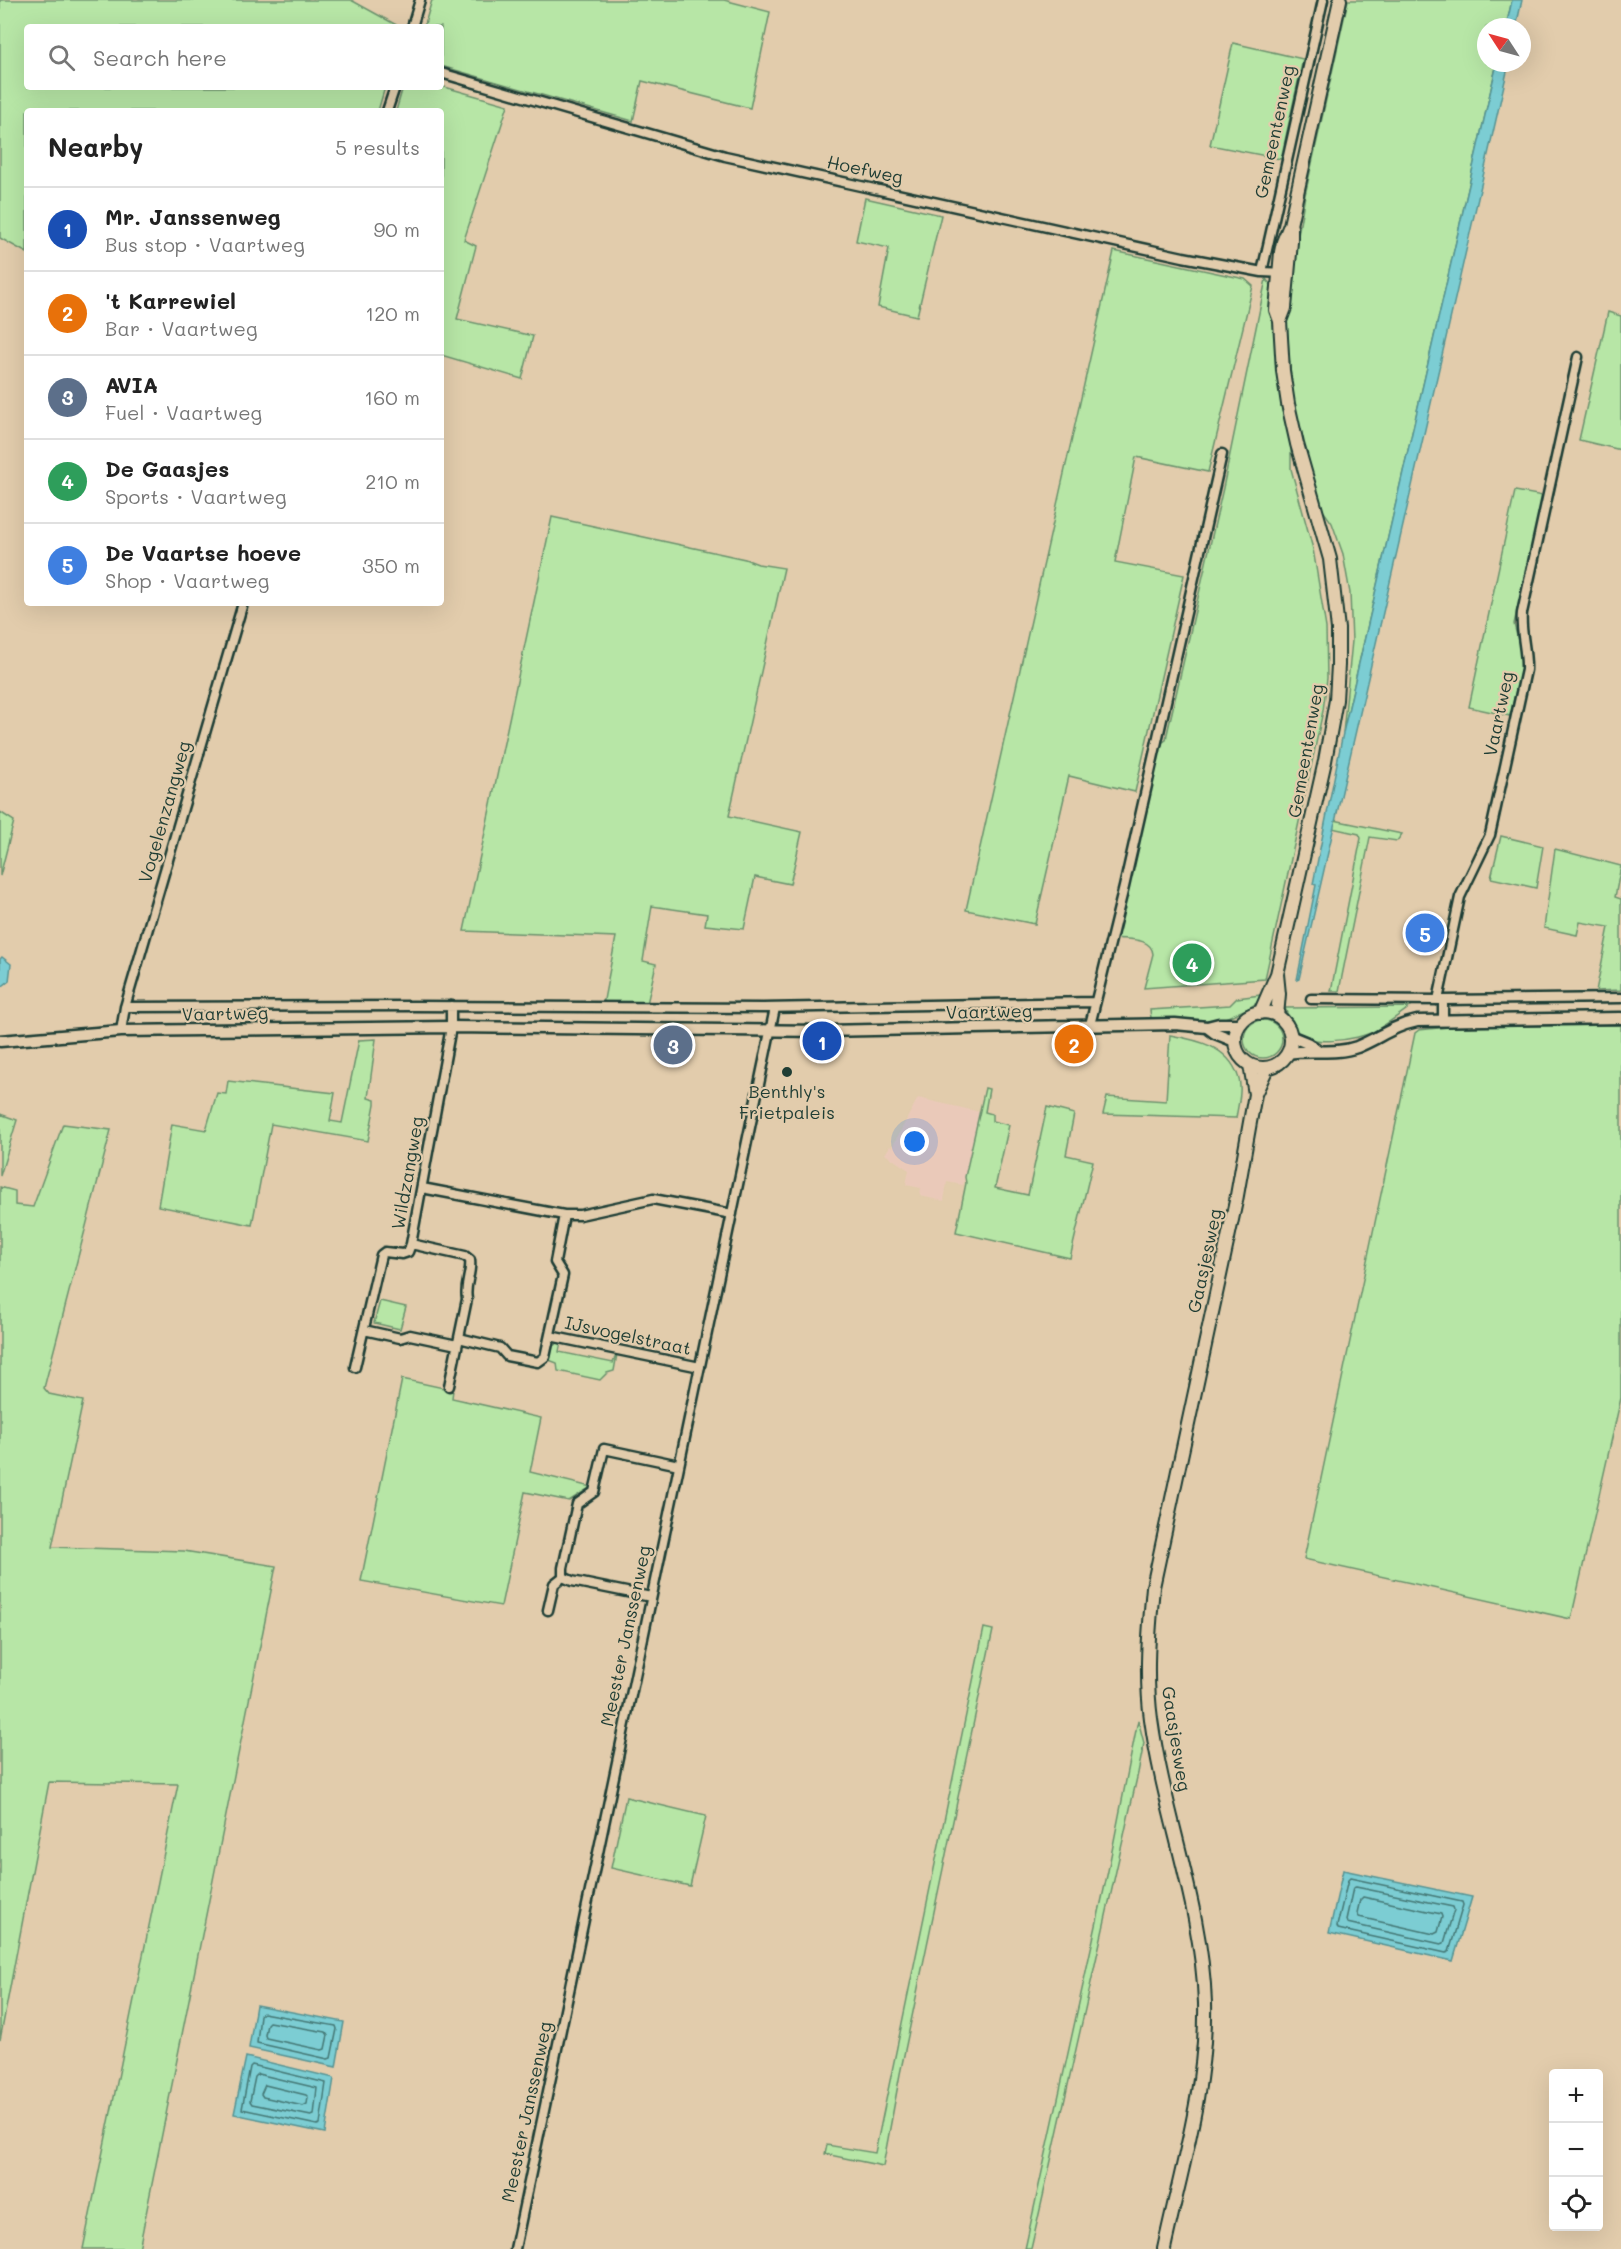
<!DOCTYPE html>
<html lang="en">
<head>
<meta charset="utf-8">
<style>
  body { margin:0; font-family:Mali,sans-serif; background:#f6f6f6; color:#222 }
  .controls { position:absolute; right:18px; bottom:18px; display:grid; overflow:hidden; border-radius:6px; box-shadow:0 6px 24px #0002 }
  .controls button { width:54px; height:54px; display:grid; place-items:center; padding:0; border:0; border-bottom:2px solid #e0e0e0; background:#fff; color:#222; font:30px sans-serif }
  .compass { position:absolute; left:1477px; top:18px; width:54px; height:54px; border-radius:50%; background:#fff; box-shadow:0 6px 24px #0002; rotate:306deg }
  .you { position:absolute; left:915px; top:1142px; width:21px; height:21px; margin:-15px; border:4px solid #fff; border-radius:50%; background:#1a73e8; box-shadow:0 0 0 9px #1a73e833 }
  .badge { display:grid; place-items:center; width:39px; height:39px; border-radius:50%; background:#b45309; color:#fff; font-size:20px; font-weight:700 }
  .pin { position:absolute; translate:-50% -50%; border:3px solid #fff; box-shadow:0 2px 6px #0006 }
  .list { margin:0; padding:0; list-style:none }
  h2 { display:flex; justify-content:space-between; align-items:center; height:78px; margin:0; padding:0 24px; font-size:26px }
  h2 small { font-size:20px; font-weight:400; color:#767676 }
  .list li { display:grid; grid-template-columns:39px 1fr auto; gap:18px; align-items:center; box-sizing:border-box; height:84px; padding:0 24px; border-top:2px solid #e0e0e0 }
  .list b { display:block; font-size:22px; white-space:nowrap }
  .list p { margin:0; font-size:20px; white-space:nowrap; color:#767676 }
  .list em { font-size:20px; font-style:normal; color:#767676 }
  .icon { flex:none; width:33px; height:33px; fill:none; stroke:currentColor; stroke-width:2; stroke-linecap:round; stroke-linejoin:round }
  .map { position:relative; flex:none; width:1621px; height:2249px; overflow:hidden }
  .search { position:absolute; background:#fff; box-shadow:0 6px 24px #0002; left:24px; top:24px; width:420px; height:66px; display:flex; align-items:center; gap:15px; box-sizing:border-box; padding:0 21px; border-radius:6px; color:#767676; font-size:22px }
  .panel { position:absolute; background:#fff; box-shadow:0 6px 24px #0002; left:24px; top:108px; width:420px; height:498px; border-radius:6px }
  .map>svg:first-child { display:block }
  .built { fill:#eac9b9 }
  .green { fill:#b7e6a6; stroke:#6b926d; stroke-width:1.5 }
  .water { fill:#7bcdd3; stroke:#569393; stroke-width:1.5 }
  .lines { fill:none; stroke-linecap:round; stroke-linejoin:round }
  .shore { stroke:#447774; stroke-width:1.5 }
  .minor-casing { stroke:#1f3d34; stroke-width:13 }
  .tertiary-casing { stroke:#1f3d34; stroke-width:15 }
  .secondary-casing { stroke:#1f3d34; stroke-width:16 }
  .minor { stroke:#e2ccac; stroke-width:8 }
  .tertiary { stroke:#e2ccac; stroke-width:10 }
  .secondary { stroke:#e2ccac; stroke-width:12 }
  .poi-dot { fill:#1f3d34; stroke:#e2ccac; stroke-width:2 }
  .labels { text-anchor:middle; stroke-width:4.5; stroke-linejoin:round; paint-order:stroke }
  .street-label { font-size:18px; fill:#1f3d34; stroke:#e2ccac }
  .poi-label { font-size:18px; fill:#1f3d34; stroke:#e2ccac }
</style>
</head>
<body>
<div class="map">
<svg width="1621" height="2249" viewBox="0 0 1621 2249">
  <rect width="100%" height="100%" fill="#e2ccac"/>
  <filter id="ink" filterUnits="userSpaceOnUse"><feTurbulence type="fractalNoise" baseFrequency=".0167" numOctaves="2"/><feDisplacementMap in="SourceGraphic" scale="12" xChannelSelector="R" yChannelSelector="G"/><feConvolveMatrix kernelMatrix="1 2 1 2 8 2 1 2 1" color-interpolation-filters="sRGB"/></filter>
  <g filter="url(#ink)">
    <path class="built" d="M918,1098L980,1112L963,1185L947,1182L944,1201L920,1196L921,1188L906,1185L909,1170L885,1154L890,1146L892,1147Z"/>
    <path class="green" d="M0,0H351L400,27H27V87H385L378,111H27V253L0,238Z
      M432,0H724L770,12L750,108L642,81L633,121L441,66V27H424Z
      M1348,0H1512L1506,27H1486V63H1497L1343,733L1352,641L1350,593L1343,554L1332,523L1322,509L1301,439L1292,398L1287,324L1291,276L1305,195Z
      M1233,43L1303,59L1281,159L1210,145Z
      M441,86L508,105L464,240L476,246L457,319L533,336L522,379L441,355V111H396L403,87Z
      M865,198L941,215L917,316L878,307L889,248L856,241Z
      M1114,251L1245,279L1253,286L1208,472L1136,457L1115,562L1184,575L1135,792L1069,776L1035,924L966,910Z
      M1266,279L1273,287L1274,331L1282,410L1291,442V469L1313,549L1326,628L1327,678L1323,711L1265,979L1144,988L1153,954C1151,937 1128,940 1115,938L1158,745L1166,740L1167,734L1223,488Z
      M1608,312L1621,316V450L1579,440Z
      M1515,491L1543,496L1514,624L1523,660L1510,716L1469,707Z
      M552,517L745,559L758,564L784,568L729,816L802,832L790,884L755,877L744,929L705,925L707,914L652,906L643,961L656,964L647,1004L603,1005L616,937L464,931Z
      M0,812L14,821L0,876Z
      M1334,820L1402,834L1397,841L1370,837L1339,991H1331L1361,838L1359,834L1332,828Z
      M1501,836L1543,846L1536,888L1491,878Z
      M1555,849L1621,866L1615,897L1621,899V990L1596,991L1609,927L1580,922L1577,935L1544,928Z
      M1261,995L1257,1003L1249,1008L1218,1021L1151,1018L1150,1010L1230,1005L1237,998Z
      M1410,1007C1399,1015 1387,1024 1375,1031C1358,1040 1306,1048 1294,1030C1290,1024 1288,1015 1285,1008Z
      M1244 1039a19 19 0 1 1 38 0a19 19 0 1 1-38 0Z
      M1621,1025V1398L1571,1619L1304,1559L1415,1033L1419,1030L1448,1027Z
      M1170,1035C1197,1040 1228,1046 1238,1076C1243,1088 1238,1105 1236,1118L1103,1114L1107,1097L1166,1101Z
      M376,1039L368,1098L375,1100V1104L368,1141L271,1124L252,1225L158,1206L172,1124L206,1130L217,1093L226,1094L228,1081L335,1093L330,1121L342,1123L359,1040Z
      M985,1088L989,1089L985,1112L992,1114V1121L1009,1125L995,1188L1028,1195L1047,1107L1074,1114L1066,1155L1093,1161L1070,1258L956,1232L966,1183L965,1177Z
      M0,1114L17,1120L0,1176Z
      M63,1124L111,1130L44,1388L49,1394L83,1401L52,1547L184,1551L276,1566L139,2249H83L178,1784L49,1782L0,2040V1187L15,1191V1205L33,1207Z
      M380,1301L406,1307L400,1329L374,1323Z
      M559,1342H561L559,1352L613,1363L616,1354H617L614,1371L607,1373L600,1380L558,1371L557,1363L549,1360L551,1347Z
      M402,1379L453,1390L452,1398L541,1418L530,1472L591,1487L569,1501L525,1492L501,1606L361,1581Z
      M984,1628L993,1630L900,2074L883,2166L825,2154L827,2145L875,2153Z
      M1138,1720L1144,1743L1138,1773L1037,2223L1031,2249H1025L1108,1871Z
      M626,1797L706,1816L690,1886L611,1868Z"/>
    <path class="water" d="M1512,0H1522L1516,27H1506Z
      M1497,63H1509L1299,979L1297,980L1316,885L1313,884L1343,733Z
      M2,957L11,964L9,981L0,988V959Z
      M1343,1870L1472,1897L1453,1961L1329,1933Z
      M256,2005L344,2022L336,2067L249,2048Z
      M246,2057L334,2078L325,2133L234,2114Z"/>
    <g class="lines">
      <path class="shore" d="M1350,1878L1462,1902L1463,1905L1449,1952L1446,1953L1338,1929L1337,1926L1348,1880Z
        M1356,1887L1453,1907L1454,1910L1444,1943L1441,1944L1347,1923L1346,1920L1353,1888Z
        M1363,1897L1441,1914L1442,1917L1438,1932L1434,1934L1359,1917L1357,1913L1360,1900Z
        M263,2013L336,2026L337,2029L331,2058L328,2059L257,2043L260,2015Z
        M269,2022L326,2032L328,2035L325,2049L322,2050L266,2038L265,2035L267,2024Z
        M252,2065L326,2083L320,2124L317,2125L242,2109L250,2067Z
        M258,2074L317,2088L314,2115L311,2116L252,2104L250,2101L255,2077Z
        M265,2085L306,2095L308,2097L307,2104L303,2106L263,2097L261,2094Z"/>
      <g class="minor-casing">
        <path id="minor" d="M412,27L420,0
          M441,73L725,156L1183,257L1262,272L1283,273
          M387,111L395,87
          M1262,272L1323,0
          M1311,999L1443,1000L1621,998
          M1438,1000L1460,897L1490,835L1526,670C1527,651 1520,632 1522,613L1578,357
          M1443,1000V1020
          M125,1007L413,1006L763,1008L1095,1002
          M1090,1025L1124,887L1222,454
          M121,1031L125,1007L243,603
          M422,1188L564,1215H580L653,1199L732,1214
          M411,1244L465,1256L470,1260C472,1273 464,1285 467,1299L449,1386
          M364,1330L400,1338L410,1335L457,1345
          M550,1336L700,1367
          M459,1338L500,1348L507,1356L538,1362L545,1357L563,1275L555,1262L564,1215
          M355,1367L381,1255L385,1252L402,1254L408,1252L411,1244L451,1027V1006
          M651,1597L572,1581L563,1577V1568L577,1504L594,1492L604,1449L679,1465
          M548,1610L554,1584L563,1577
          M515,2249L775,1008"/>
      </g>
      <g class="tertiary-casing">
        <path id="tertiary" d="M1207,1027L1215,1033L1235,1041
          M1290,1036L1307,1043L1319,1051
          M0,1041L121,1031L451,1027L823,1031L1175,1024L1207,1027L1219,1024H1240
          M1288,1053C1311,1049 1335,1055 1357,1047C1379,1038 1393,1026 1417,1021L1621,1018"/>
      </g>
      <g class="secondary-casing">
        <path id="secondary" d="M1280,321L1285,308L1291,242V227
          M1277,974L1279,994L1277,1016
          M1235 1040a28 28 0 1 1 56 0a28 28 0 1 1-56 0Z
          M1260,1013L1277,974L1325,761L1336,700L1338,665V629L1330,559L1297,444L1288,404L1283,371L1280,321L1276,310L1281,252L1283,242L1290,225L1340,0
          M1250,1065L1255,1094
          M1164,2249C1181,2169 1207,2086 1205,2003C1202,1906 1164,1814 1151,1719C1145,1675 1149,1631 1153,1587L1236,1201L1255,1094L1267,1068"/>
      </g>
      <use href="#minor" class="minor"/>
      <use href="#tertiary" class="tertiary"/>
      <use href="#secondary" class="secondary"/>
    </g>
  </g>
  <circle class="poi-dot" cx="787" cy="1072" r="6"/>
  <g class="labels">
    <g class="street-label">
      <text transform="translate(1275 132) rotate(-78)" y="6">Gemeentenweg</text>
      <text transform="translate(865 170) rotate(12)" y="6">Hoefweg</text>
      <text transform="translate(1499 714) rotate(-78)" y="6">Vaartweg</text>
      <text transform="translate(1306 751) rotate(-80)" y="6">Gemeentenweg</text>
      <text transform="translate(165 812) rotate(-74)" y="6">Vogelenzangweg</text>
      <text transform="translate(989 1012) rotate(-1)" y="6">Vaartweg</text>
      <text transform="translate(225 1014) rotate(-1)" y="6">Vaartweg</text>
      <text transform="translate(408 1173) rotate(-80)" y="6">Wildzangweg</text>
      <text transform="translate(1205 1261) rotate(-78)" y="6">Gaasjesweg</text>
      <text transform="translate(628 1336) rotate(12)" y="6">IJsvogelstraat</text>
      <text transform="translate(626 1636) rotate(-78)" y="6">Meester Janssenweg</text>
      <text transform="translate(1176 1739) rotate(81)" y="6">Gaasjesweg</text>
      <text transform="translate(527 2112) rotate(-78)" y="6">Meester Janssenweg</text>
    </g>
    <g class="poi-label">
      <text x="787" y="1098">Benthly's<tspan x="787" dy="21">Frietpaleis</tspan></text>
    </g>
  </g>
</svg>
<div class="controls">
<button>+</button>
<button>−</button>
<button><svg class="icon" aria-label="locate" viewBox="0 0 24 24"><circle cx="12" cy="12" r="6"/><path d="M12 2v4M12 18v4M2 12h4M18 12h4"/></svg></button>
</div>
<svg class="compass" viewBox="-18 -18 36 36"><path d="M0-13l5 13h-10z" fill="#e53935"/><path d="M0 13l5-13h-10z" fill="#767676"/></svg>
<div class="you"></div>
<div class="pin badge" style="left:822px;top:1041px;background:#1a4fb4">1</div>
<div class="pin badge" style="left:1074px;top:1044px;background:#e8710a">2</div>
<div class="pin badge" style="left:673px;top:1045px;background:#5c6f8a">3</div>
<div class="pin badge" style="left:1192px;top:963px;background:#2e9e5b">4</div>
<div class="pin badge" style="left:1425px;top:933px;background:#3f7fe0">5</div>
<div class="search"><svg class="icon" aria-label="search" viewBox="0 0 24 24"><circle cx="10" cy="10" r="6"/><path d="M15 15l6 6"/></svg>Search here</div>
<section class="panel">
<h2>Nearby<small>5 results</small></h2>
<ul class="list">
<li><span class="badge" style="background:#1a4fb4">1</span><div><b>Mr. Janssenweg</b><p>Bus stop · Vaartweg</p></div><em>90 m</em></li>
<li><span class="badge" style="background:#e8710a">2</span><div><b>'t Karrewiel</b><p>Bar · Vaartweg</p></div><em>120 m</em></li>
<li><span class="badge" style="background:#5c6f8a">3</span><div><b>AVIA</b><p>Fuel · Vaartweg</p></div><em>160 m</em></li>
<li><span class="badge" style="background:#2e9e5b">4</span><div><b>De Gaasjes</b><p>Sports · Vaartweg</p></div><em>210 m</em></li>
<li><span class="badge" style="background:#3f7fe0">5</span><div><b>De Vaartse hoeve</b><p>Shop · Vaartweg</p></div><em>350 m</em></li>
</ul>
</section>
</div>
</body>
</html>
